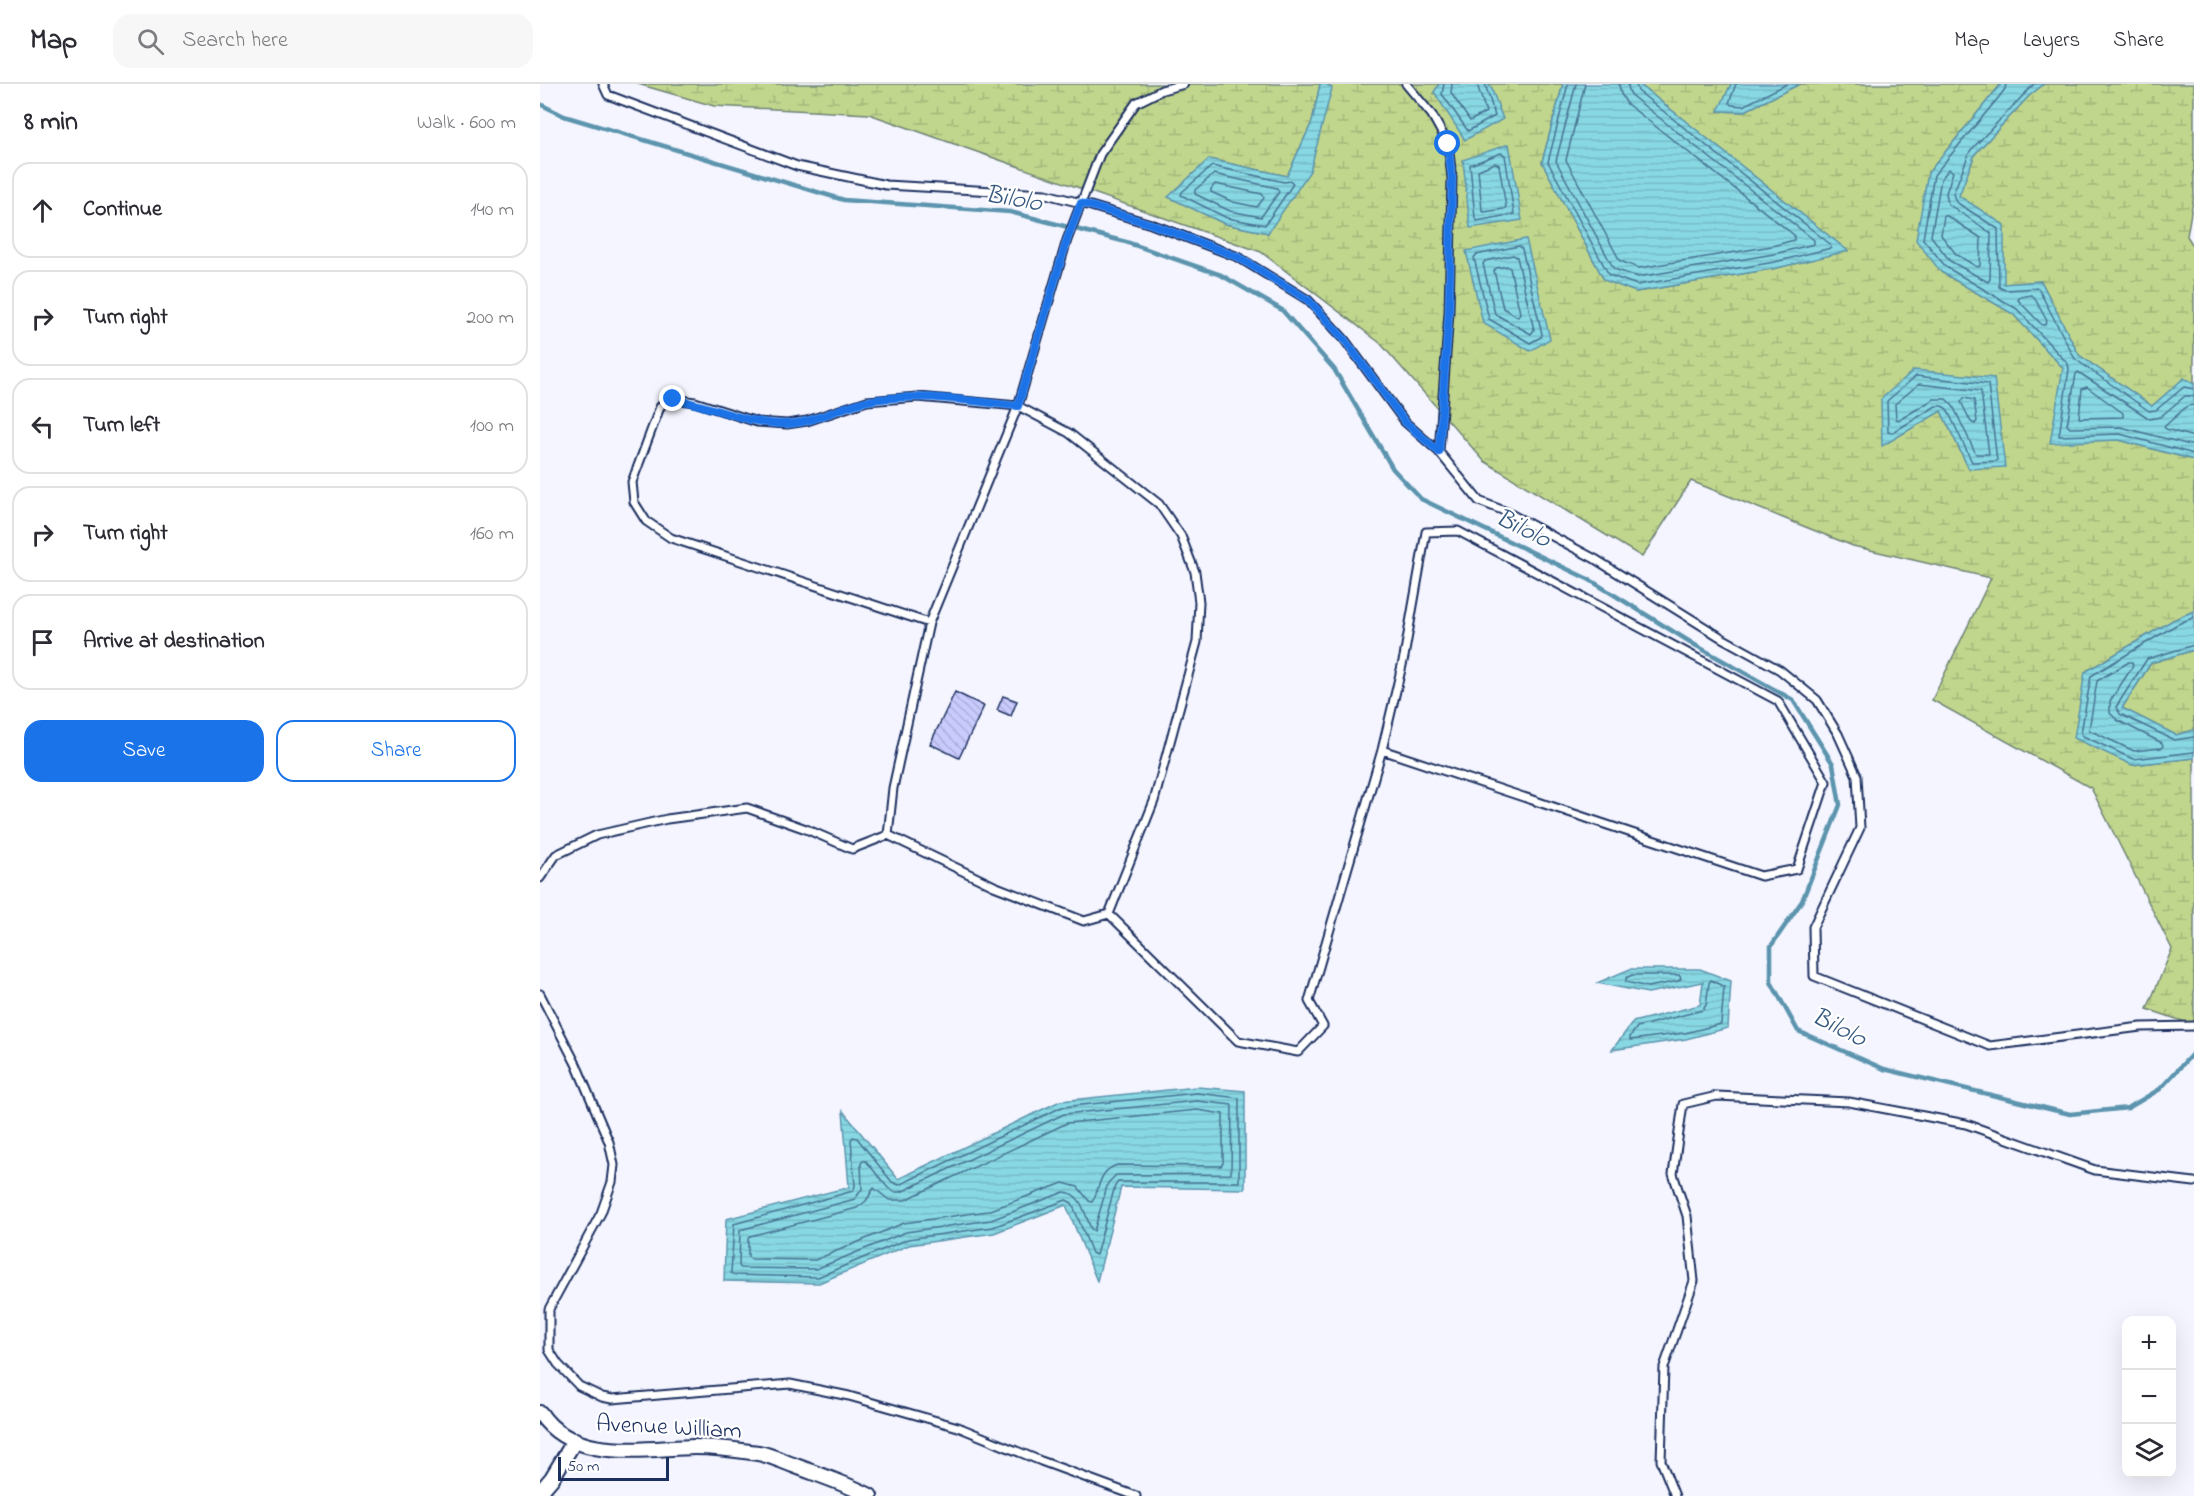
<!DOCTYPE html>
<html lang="en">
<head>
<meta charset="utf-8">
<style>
  body { margin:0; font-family:"Indie Flower",sans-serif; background:#f7f7f7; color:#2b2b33 }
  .controls { position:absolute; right:18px; bottom:18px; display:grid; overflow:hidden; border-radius:12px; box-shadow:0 6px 24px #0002 }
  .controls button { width:54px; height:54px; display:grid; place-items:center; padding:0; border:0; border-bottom:2px solid #e1e1e2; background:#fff; color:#2b2b33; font:30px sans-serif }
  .scale { position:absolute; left:18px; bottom:15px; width:111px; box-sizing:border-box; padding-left:6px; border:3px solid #1b2f5e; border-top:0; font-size:16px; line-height:21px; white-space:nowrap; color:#1b2f5e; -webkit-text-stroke:4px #fff; paint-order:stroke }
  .stop { position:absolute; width:18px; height:18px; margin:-14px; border:4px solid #1a73e8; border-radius:50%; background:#fff }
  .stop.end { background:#1a73e8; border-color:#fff; box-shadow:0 2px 6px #0008 }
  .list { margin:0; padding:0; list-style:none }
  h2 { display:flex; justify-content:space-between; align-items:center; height:78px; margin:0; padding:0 24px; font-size:26px }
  h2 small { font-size:20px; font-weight:400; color:#7c7c81 }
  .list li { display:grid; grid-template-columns:39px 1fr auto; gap:18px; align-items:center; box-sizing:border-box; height:96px; margin:0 12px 12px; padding:0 12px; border:2px solid #e1e1e2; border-radius:18px }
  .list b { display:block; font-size:22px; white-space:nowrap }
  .list em { font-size:20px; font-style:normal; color:#7c7c81 }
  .actions { display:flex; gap:12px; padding:18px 24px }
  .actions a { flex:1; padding:14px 0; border:2px solid #1a73e8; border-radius:18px; text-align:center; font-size:21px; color:#1a73e8 }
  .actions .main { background:#1a73e8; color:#fff }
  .icon { flex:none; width:33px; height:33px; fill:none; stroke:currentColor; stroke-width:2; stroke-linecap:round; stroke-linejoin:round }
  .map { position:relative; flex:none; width:1654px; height:1412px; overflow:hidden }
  header { display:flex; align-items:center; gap:36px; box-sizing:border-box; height:84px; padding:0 30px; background:#fff; border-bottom:2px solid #e1e1e2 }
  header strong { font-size:28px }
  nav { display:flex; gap:33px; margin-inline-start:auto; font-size:21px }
  .search { width:420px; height:54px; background:#f7f7f7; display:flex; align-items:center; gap:15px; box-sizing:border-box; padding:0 21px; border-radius:18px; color:#7c7c81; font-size:22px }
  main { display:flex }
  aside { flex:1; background:#fff }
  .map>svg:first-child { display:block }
  .wetland { fill:url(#wetland-marsh); stroke:#6e8275; stroke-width:1.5; fill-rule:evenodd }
  .water { fill:url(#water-rules); stroke:#5c94ae; stroke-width:1.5 }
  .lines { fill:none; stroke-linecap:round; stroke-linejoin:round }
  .shore { stroke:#477393; stroke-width:1.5 }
  .stream { stroke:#5c94ae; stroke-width:4.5 }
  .building { fill:url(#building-back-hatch); stroke:#1b2f5e; stroke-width:1.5 }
  .service-casing { stroke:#1b2f5e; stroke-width:11 }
  .minor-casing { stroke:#1b2f5e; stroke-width:18 }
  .service { stroke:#fff; stroke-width:7 }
  .minor { stroke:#fff; stroke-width:14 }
  .route { stroke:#1a73e8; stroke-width:8 }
  .labels { text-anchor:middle; stroke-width:4.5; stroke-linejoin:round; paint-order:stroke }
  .street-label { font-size:24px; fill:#1b2f5e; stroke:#fff }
  .water-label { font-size:26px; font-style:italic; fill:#36597f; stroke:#fff }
</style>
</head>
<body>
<header>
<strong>Map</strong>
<div class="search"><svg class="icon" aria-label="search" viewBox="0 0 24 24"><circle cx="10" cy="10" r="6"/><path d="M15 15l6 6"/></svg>Search here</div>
<nav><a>Map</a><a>Layers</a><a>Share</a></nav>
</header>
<main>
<aside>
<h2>8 min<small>Walk · 600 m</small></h2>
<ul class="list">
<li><svg class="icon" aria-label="ahead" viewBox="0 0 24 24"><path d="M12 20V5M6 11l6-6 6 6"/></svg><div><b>Continue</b></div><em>140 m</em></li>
<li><svg class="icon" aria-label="right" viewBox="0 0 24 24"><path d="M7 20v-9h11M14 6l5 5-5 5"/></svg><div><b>Turn right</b></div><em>200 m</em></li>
<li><svg class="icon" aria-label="left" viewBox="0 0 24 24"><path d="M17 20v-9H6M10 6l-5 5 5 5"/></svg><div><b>Turn left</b></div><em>100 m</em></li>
<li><svg class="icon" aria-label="right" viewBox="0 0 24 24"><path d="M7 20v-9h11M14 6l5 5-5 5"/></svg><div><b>Turn right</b></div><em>160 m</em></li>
<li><svg class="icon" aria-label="arrive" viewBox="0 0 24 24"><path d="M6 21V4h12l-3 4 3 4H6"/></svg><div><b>Arrive at destination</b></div></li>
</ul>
<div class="actions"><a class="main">Save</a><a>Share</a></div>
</aside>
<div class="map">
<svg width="1654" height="1412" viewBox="0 0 1654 1412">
  <defs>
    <pattern id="wetland-marsh" width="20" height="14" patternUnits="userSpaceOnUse" patternTransform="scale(1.5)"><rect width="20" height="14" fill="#c0d68c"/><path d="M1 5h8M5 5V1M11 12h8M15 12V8" fill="none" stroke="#a4b87b"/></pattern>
    <pattern id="water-rules" width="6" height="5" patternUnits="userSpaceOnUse" patternTransform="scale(1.5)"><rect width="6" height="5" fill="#88d8e3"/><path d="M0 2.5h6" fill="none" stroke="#75bac5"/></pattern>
    <pattern id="building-back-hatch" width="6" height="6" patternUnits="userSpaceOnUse" patternTransform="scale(1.5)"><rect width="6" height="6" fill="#cacbfd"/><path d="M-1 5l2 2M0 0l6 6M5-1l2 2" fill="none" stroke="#adafdb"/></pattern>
  </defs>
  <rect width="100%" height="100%" fill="#f4f5ff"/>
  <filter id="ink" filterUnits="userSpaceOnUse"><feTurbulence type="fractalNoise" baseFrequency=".0167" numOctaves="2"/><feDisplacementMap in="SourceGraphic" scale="12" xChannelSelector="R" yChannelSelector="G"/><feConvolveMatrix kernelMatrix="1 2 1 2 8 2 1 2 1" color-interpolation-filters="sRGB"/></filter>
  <g filter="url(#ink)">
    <path class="wetland" d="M98,0H780L772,38L747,92L669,75L629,113L685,140L728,149L791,4L786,0H899L894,9L951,3L947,0H1023L1002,78L1064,196L1096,208L1237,184L1307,167L1099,0H1191L1179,27L1203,28L1260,0H1461L1388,89L1401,188L1473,230L1523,284L1549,356H1579L1654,376V527L1633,536L1545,588L1592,681L1654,674V941L1607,925L1632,865L1551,704L1392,616L1451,494L1313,462L1151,397L1102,473L944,377L840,259L721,168L329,30L174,22ZM1454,294L1429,385L1401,327L1343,361Z
      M1504,0H1654V111L1647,152L1654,163V300L1644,295L1612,322L1539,271L1501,197L1464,200L1418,112L1435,70L1489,12Z
      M1654,566V646L1636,651L1582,624L1611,579Z"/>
    <path class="water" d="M780,0H786L792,4L770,87L728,149L685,140L628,113L669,75L747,92L772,38Z
      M899,0H947L951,3L963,35L925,56L894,8Z
      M1023,0H1099L1308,167L1237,184L1096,208L1064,196L1002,78Z
      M1191,0H1260L1203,28L1178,27Z
      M1461,0H1504L1489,12L1435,70L1419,112L1464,141V200L1501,197L1539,271L1612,322L1644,294L1654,300V376L1579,356L1510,359L1523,284L1473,230L1401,188L1376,156L1388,89Z
      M969,60L982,136L930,144L923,76Z
      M986,155L1010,255L990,267L943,239L926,167Z
      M1374,286L1454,294L1465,383L1429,385L1401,327L1342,362L1341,315Z
      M1654,527V566L1611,579L1582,624L1636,651L1654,646V674L1592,681L1534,654L1545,588L1633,536Z
      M1090,885H1160L1191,897L1188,944L1146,955L1072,966L1093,938L1160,921L1163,898L1108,909L1057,899Z
      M657,1003L705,1007V1105L581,1103L557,1197L526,1121L454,1149L369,1161L279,1199L184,1197L186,1135L309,1103L303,1027L358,1095L520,1017Z"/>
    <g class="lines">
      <path class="shore" d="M904,0L902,10L928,47L955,32L945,0
        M912,0L911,9L930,37L946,28L937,0
        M1028,0L1008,78L1069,191L1097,201L1235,178L1291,164L1290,160L1098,7L1096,0
        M1036,0L1016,77L1074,185L1098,193L1234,170L1274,160V156L1093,13L1089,7L1088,0
        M1045,0L1026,76L1080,177L1099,184L1232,162L1254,156V151L1087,20L1081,10L1079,0
        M1196,0L1189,19L1192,21L1203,22L1247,0
        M1466,0L1465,5L1459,13L1394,91L1383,155L1406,183L1477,225L1528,280L1529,285L1519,352L1580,350L1654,370
        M1494,0L1430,67L1413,110L1416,118L1458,145L1459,203L1465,206L1498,204L1535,275L1609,327L1616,326L1644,303L1654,305
        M961,69L965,71L974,130L937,137L935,134L930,81Z
        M955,79L959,81L966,123L964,125L944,128L942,126L938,86Z
        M672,82L744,98L751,97L753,100L725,141L687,134L641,111L642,108Z
        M1409,85L1413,88L1406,109L1408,120L1451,149L1450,195L1448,198L1410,177L1391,152L1401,95Z
        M674,90L737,104L739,108L721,133L690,127L655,110V106Z
        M675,100L722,110L724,114L717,123L693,118L671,108V105Z
        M1404,132H1407L1441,154L1440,182L1437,183L1416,170L1401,151Z
        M979,162L982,165L1002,250L1001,253L990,259L949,235L934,174L936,171Z
        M973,171L977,173L994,246L991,250L955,230L943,180L945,177Z
        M967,182L970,184L980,229L978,233L963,224L954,187L956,184Z
        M1491,211L1494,213L1507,237L1505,241H1502L1478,216L1480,213Z
        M1376,292L1448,300L1457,377L1432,378L1407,325L1402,322H1396L1352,349L1348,348L1347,317Z
        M1379,300L1441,307L1449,370H1436L1413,322L1406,315H1394L1359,336L1356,335L1355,320Z
        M1547,303L1583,329V333L1539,334L1542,305Z
        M1654,312H1645L1620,333L1610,335L1538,288L1536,290L1527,341L1530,344L1581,343L1654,362
        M1424,314L1434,316L1437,337L1435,340L1431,338L1421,318Z
        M1654,321L1647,322L1624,343L1626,345L1654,353
        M1654,533L1636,541L1551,592L1541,649L1543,652L1593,675L1654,668
        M1654,561L1607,575L1576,623L1580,630L1634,656L1654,653
        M1589,578H1592L1593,582L1570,617V629L1577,636L1622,659L1623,662L1621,664L1594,667L1549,646L1557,597Z
        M1092,891H1139L1141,894L1139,897L1108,903L1086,898V894Z
        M1171,896L1184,903L1181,940L1145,949L1090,956V953L1097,943L1163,926L1166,921L1169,899Z
        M657,1009L699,1014V1098H578L575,1102L556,1171L552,1169L532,1119L526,1116L453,1143L368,1155L278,1193L194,1191L191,1189L194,1140L313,1107L315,1102L311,1056L313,1053L317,1054L352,1098L359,1101L522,1023Z
        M657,1017L692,1021L691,1090L576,1091L568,1099L554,1147L551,1145C545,1131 542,1109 524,1108L451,1136L366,1148L276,1185L201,1184L199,1182L200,1146L315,1115L322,1105L321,1079L323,1077H326L348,1104L354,1108H361L524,1030Z
        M657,1026L683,1030V1079L681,1082L577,1081C557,1088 561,1104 552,1118L549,1117L538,1103L523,1099L448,1127L364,1139L275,1176L211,1175L208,1173V1155L210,1152L317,1124L326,1117L334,1104L349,1116H365L527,1039Z"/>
      <path class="stream" d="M0,20L24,32L304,116L470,128L586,158L681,191L742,226L794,285L853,385L881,415L1050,496L1155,561L1253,616L1293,680L1300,721L1262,817L1231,862V898L1258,947L1344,985L1530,1030L1588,1024L1620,1005L1654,968"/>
    </g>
    <path class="building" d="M415,608L444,622L419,674L390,660Z
      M463,612L477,617L471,632L457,626Z"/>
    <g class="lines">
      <g class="service-casing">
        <path id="service" d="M63,0L68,11L257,82L346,101L506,110L541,119L611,140L698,173L768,216L804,255L865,338L899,368L939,417L967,428L1055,475L1182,554L1240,586L1277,616L1298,650L1317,692L1320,744L1273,843L1274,892L1450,962L1601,943L1654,942
          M866,0L892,31L908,60L912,94L909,228L899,368
          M348,751L454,802L544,837L569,830L614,717L657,558L659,518L655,488L641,452L619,420L529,349L478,322L378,313L327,317L267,337L247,340L217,338L155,318L133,315L126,316L120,323L92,398L94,418L106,437L131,454L389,539
          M0,794L16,771L57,751L127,735L207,724L266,745L312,765L348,751L353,704L389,539L478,322L527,156L560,70L596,19L622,6L644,0
          M569,830L698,957L758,968L783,942L769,917L842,666L864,573L886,448L918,447L1238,617L1286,698L1257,785L1221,792L842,666
          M0,910L36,980L69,1058L74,1081L72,1098L61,1129L9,1225V1266L18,1280L39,1302L62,1313L72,1315L250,1300L309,1312L418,1343L501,1377L596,1412
          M1135,1412L1121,1377L1124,1283L1154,1197L1147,1132L1133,1090L1143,1020L1177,1012L1309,1018L1426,1040L1555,1086L1654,1098"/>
      </g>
      <g class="minor-casing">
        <path id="minor" d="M0,1329C33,1379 104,1364 154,1363C175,1363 197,1366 218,1369C230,1371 242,1377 253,1381C279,1391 305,1399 330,1412
          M0,1408L12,1394L35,1356"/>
      </g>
      <use href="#service" class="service"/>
      <use href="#minor" class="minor"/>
    </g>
  </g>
  <g class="lines" filter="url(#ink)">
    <path class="route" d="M133,315C170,321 206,340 244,340C273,340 299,323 327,317C377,308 429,317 478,322L527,156L541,119L611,140L698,173L768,216L804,255L865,338L899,368L909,228L912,94L908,60"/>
  </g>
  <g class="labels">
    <g class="street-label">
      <text transform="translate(129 1342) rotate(3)" y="8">Avenue William</text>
    </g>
    <g class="water-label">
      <text transform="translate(474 113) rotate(10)" y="9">Bilolo</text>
      <text transform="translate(984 443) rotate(26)" y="9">Bilolo</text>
      <text transform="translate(1300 942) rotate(27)" y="9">Bilolo</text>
    </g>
  </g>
</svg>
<div class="controls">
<button>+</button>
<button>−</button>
<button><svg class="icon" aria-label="layers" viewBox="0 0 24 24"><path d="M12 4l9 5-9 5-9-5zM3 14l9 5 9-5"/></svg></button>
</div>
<div class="scale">50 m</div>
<div class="stop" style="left:908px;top:60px"></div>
<div class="stop end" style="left:133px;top:315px"></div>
</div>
</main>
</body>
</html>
